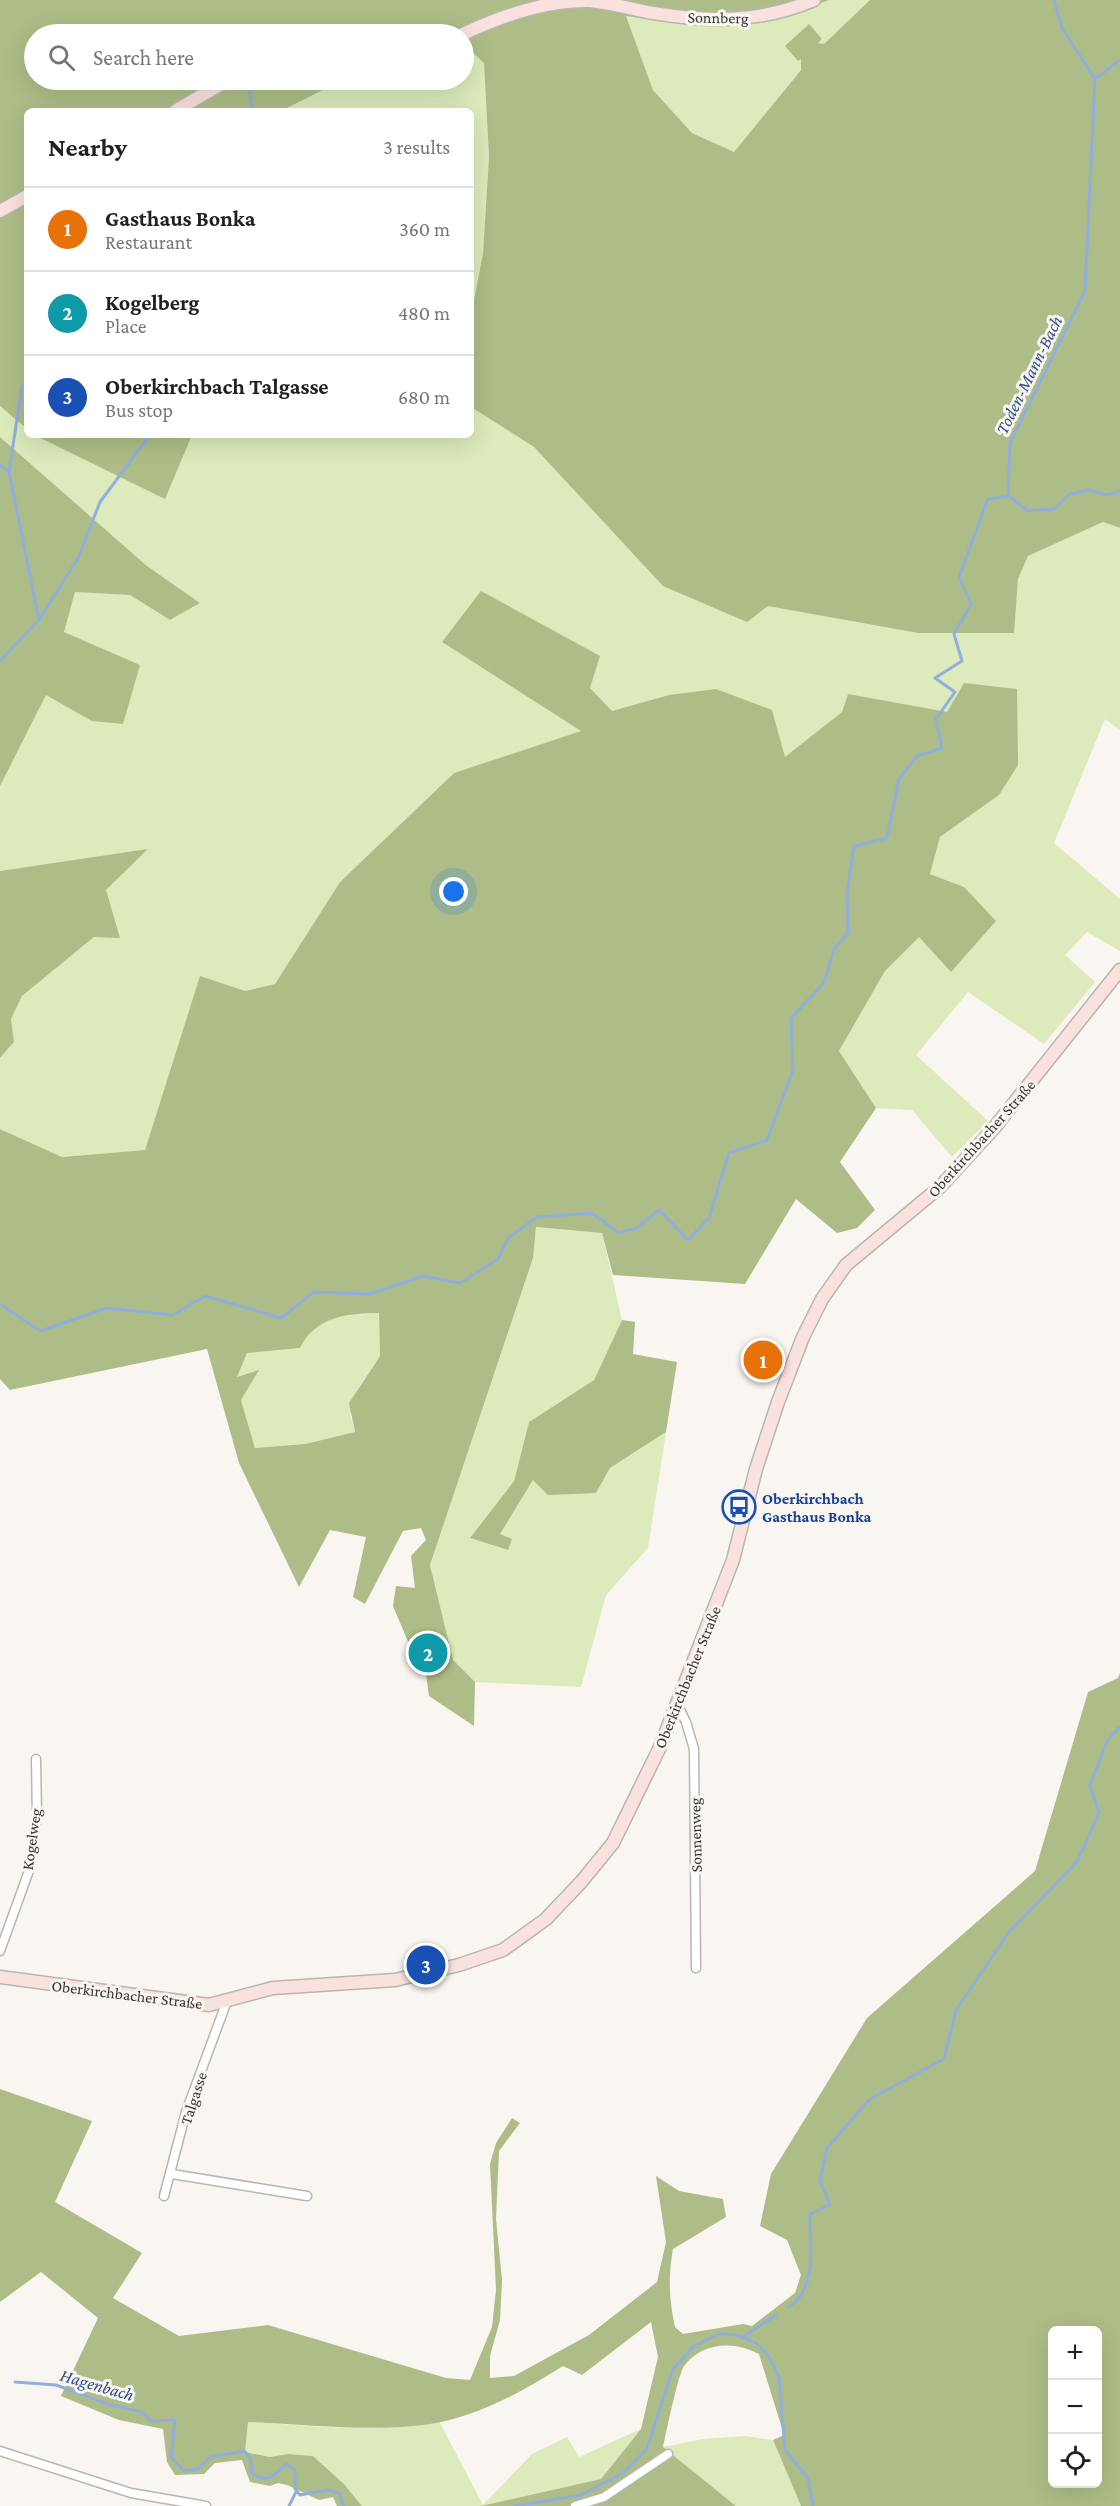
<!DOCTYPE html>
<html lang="en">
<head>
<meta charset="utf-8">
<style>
  body { margin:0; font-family:"Crimson Pro",serif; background:#f2f2f2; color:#202124 }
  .controls { position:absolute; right:18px; bottom:18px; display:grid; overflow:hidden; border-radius:9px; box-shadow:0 6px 24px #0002 }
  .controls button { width:54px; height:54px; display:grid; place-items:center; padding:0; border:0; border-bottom:2px solid #e0e0e0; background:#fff; color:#202124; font:30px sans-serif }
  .you { position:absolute; left:454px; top:892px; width:21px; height:21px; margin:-15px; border:4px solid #fff; border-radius:50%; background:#1a73e8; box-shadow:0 0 0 9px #1a73e833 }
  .badge { display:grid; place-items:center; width:39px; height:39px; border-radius:50%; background:#d93025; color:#fff; font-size:20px; font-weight:700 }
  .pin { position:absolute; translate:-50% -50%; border:3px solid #fff; box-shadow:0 2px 6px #0006 }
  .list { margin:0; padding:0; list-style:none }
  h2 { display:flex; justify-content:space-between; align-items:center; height:78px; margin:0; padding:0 24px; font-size:26px }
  h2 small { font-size:20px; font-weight:400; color:#757577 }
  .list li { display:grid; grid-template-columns:39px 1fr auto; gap:18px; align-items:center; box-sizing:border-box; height:84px; padding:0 24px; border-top:2px solid #e0e0e0 }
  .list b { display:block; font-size:22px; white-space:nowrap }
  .list p { margin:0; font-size:20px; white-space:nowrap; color:#757577 }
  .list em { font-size:20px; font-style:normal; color:#757577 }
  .icon { flex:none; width:33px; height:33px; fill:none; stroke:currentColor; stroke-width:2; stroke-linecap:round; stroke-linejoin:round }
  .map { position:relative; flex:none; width:1120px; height:2506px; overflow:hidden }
  .search { position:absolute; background:#fff; box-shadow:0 6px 24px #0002; left:24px; top:24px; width:450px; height:66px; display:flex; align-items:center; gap:15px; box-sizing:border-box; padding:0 21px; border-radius:33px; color:#757577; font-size:22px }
  .panel { position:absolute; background:#fff; box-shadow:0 6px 24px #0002; left:24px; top:108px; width:450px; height:330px; border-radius:9px }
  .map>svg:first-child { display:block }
  .green { fill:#dceabc }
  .forest { fill:#aebd87; fill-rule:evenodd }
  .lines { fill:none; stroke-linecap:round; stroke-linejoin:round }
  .stream { stroke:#91afdc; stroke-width:3 }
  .street-casing { stroke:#b9b5b1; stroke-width:11 }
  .secondary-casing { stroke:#b9b5b1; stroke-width:15 }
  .street { stroke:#fff; stroke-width:8 }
  .secondary { stroke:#f9e1dd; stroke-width:12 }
  .labels { text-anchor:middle; stroke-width:6; stroke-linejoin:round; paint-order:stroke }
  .street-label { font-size:16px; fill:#383634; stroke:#f9f5f1 }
  .transit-label { font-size:16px; font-weight:bold; fill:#164399; stroke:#f9f5f1; text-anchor:start }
  .water-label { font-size:18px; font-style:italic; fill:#2b5089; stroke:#f9f5f1 }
</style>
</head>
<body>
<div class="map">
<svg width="1120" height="2506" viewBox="0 0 1120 2506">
  <rect width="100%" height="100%" fill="#f9f5f1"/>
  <path class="green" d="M829,0H870L824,44L785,46L798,60L801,58V70L734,152L692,133L653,90L626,16C709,29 750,32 829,0Z
    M464,45L484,63L489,157L483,253L471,316V111H281L343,80H464Z
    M0,406L27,429V435H34L164,498L192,435H471V407L534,447L663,586L918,633H1013L1018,579L1028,556L1103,522L1120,528V730L1105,719L1054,843L1120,899V951L1087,932L1065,955L1095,982L1044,1044L968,992L916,1055L988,1121L952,1157L912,1110L876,1108L839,1051L885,971L964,887L930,874L940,837L999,795L947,713L848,694L842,712L785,758L669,695L612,711L590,688L442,642L582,731L454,773L340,882L275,984L245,991L200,977L145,1150L62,1157L0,1129V1058L14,1042L11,1019L22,996L94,937L106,890L147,850L0,871V786L46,694L92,721L64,632L75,592L130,595L170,620L200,603L147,566L0,437Z
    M536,1227L602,1233L622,1320L594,1380L529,1422L514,1481L470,1538L507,1550L500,1534L533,1480L596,1493L610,1468L666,1432L648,1548L606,1595L581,1687L475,1682L453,1661L430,1565L533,1258Z
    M379,1313L380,1356L360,1385L350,1415L355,1432L305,1444L255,1448L241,1400L258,1371L236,1377L247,1352L299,1348C317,1314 345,1316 379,1313Z
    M439,2421L483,2505L532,2454L567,2437L579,2457L641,2429L601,2479L483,2506H362L344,2484L313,2456L288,2454L270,2457L245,2452L248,2422C309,2425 378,2435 439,2421Z
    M745,2436L773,2440L801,2506H736L663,2447L703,2439Z"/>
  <path class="forest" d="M0,0H829C750,32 709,29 626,16L653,90L692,133L734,152L801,70V59L798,61L785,46L809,24L822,39L818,43L824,44L870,0H1120V528L1103,522L1028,556L1018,579L1014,633H918L768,606L747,622L663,586L534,447L471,407V316L483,253L489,157L484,63L464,45V34H34V80H343L281,111H27V429L0,406Z
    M34,435H192L165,499Z
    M0,437L147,566L200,603L170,620L130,595L75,592L64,632L140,665L123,724L92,721L46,695L0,786Z
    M481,591L600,656L590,688L612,711L669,695L716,689L772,710L785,757L842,712L848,694L947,712L964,683L1017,689L1018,765L999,795L940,837L930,874L964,887L996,921L951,972L919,937L885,971L839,1051L876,1108L840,1162L875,1210L857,1228L837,1233L796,1199L745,1284L613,1275L602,1233L536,1227L533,1258L430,1565L453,1660L475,1682L474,1726L429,1696L426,1675L434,1666L431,1655L412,1651L393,1606L396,1586L415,1588L411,1556L426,1540L421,1528L403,1531L365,1604L353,1597L366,1537L330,1530L299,1587L239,1463L207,1349L10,1390L0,1379V1129L62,1157L145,1150L200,976L245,991L275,984L340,882L454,773L581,731L442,642ZM379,1313L380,1356L349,1403L355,1432L305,1444L255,1448L241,1400L259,1370L237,1377L247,1353L300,1348C316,1316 346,1314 379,1313Z
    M148,849L106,890L120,938L94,937L22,996L11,1019L14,1042L0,1058V871Z
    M622,1320L635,1322L633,1354L677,1362L666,1432L610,1468L596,1493L548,1495L533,1480L500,1534L512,1539L508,1550L470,1538L514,1481L529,1422L594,1380Z
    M1120,1673V2506H801L773,2440L784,2435L759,2354C735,2341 703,2341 684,2366C678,2375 666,2433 663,2447L736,2506H481L601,2479L641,2429L658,2357L651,2322L582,2375L563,2366C520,2393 474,2419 423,2425C366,2432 305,2424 248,2422L245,2452L270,2457L288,2454L313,2456L344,2484L362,2506H337L333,2497L319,2500L287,2485L278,2483L270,2486L250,2482L242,2460L215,2463L204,2474L175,2475L167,2462L163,2429L119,2420L61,2396L98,2318L41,2272L0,2302V2089L92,2121L55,2202L142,2253L113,2298L179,2336L268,2325L446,2378L470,2380L492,2327L496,2290L490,2164L496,2143L512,2118L520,2123L499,2151L496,2219L502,2280L500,2320L490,2356V2378L514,2376L589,2335L657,2282L666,2242L656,2176L679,2191L723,2199L726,2217L673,2249C668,2277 669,2299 675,2327L683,2334L743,2324L752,2326L795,2293L801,2275L787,2240L760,2226L771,2174L867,2018L1035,1871L1088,1692L1118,1678ZM1052,2330H1098V2484H1052Z"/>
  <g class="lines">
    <path class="stream" d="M1054,0L1062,28L1095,79
      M250,91L252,111
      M0,465L9,472L39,620
      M9,472L22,386
      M1009,496L1028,511L1054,509L1070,494L1089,490L1107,495L1120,491
      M0,661L39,620L78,558L100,502L150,435
      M0,1304L40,1331L107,1308L173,1315L205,1296L281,1318L314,1292L369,1294L423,1276L460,1283L498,1259L508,1238L537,1217L592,1213L618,1233L637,1228L659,1210L688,1240L709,1218L729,1153L767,1140L793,1071L791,1018L824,983L834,949L848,933L847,892L854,846L887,838L899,779L917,756L942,748L936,719L955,692L935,678L962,661L954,634L971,604L959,577L988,499L1008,496L1010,443L1085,291L1095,79L1120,60
      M789,2307C819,2286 809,2246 810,2214L830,2205L820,2181L827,2148L870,2099L944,2059L956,2010L1009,1932L1077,1862L1099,1813L1090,1785L1107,1741L1120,1727
      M743,2337L776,2315
      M15,2382L56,2385L108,2404L142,2412L151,2421L175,2420L171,2457L184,2471L198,2469L210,2457L244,2451L250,2457L252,2474C269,2483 273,2477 286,2464L295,2470V2489L300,2495L328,2490L339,2493L344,2506
      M289,2506L296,2492
      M515,2506L581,2495L623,2473L647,2449L673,2369L694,2346L719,2334L736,2335L756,2343L768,2355L779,2377L785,2450L808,2478L813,2506"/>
    <g class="street-casing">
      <path id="street" d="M678,1706L686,1722L694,1749L696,1968
        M0,1951L30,1868L37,1816L36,1759
        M172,2174L307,2196
        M164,2196L186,2112L227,2001
        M0,2451L131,2493L206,2506
        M575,2506L604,2497L668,2454"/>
    </g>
    <g class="secondary-casing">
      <path id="secondary" d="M463,34C501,16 547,0 590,1C611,3 632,9 653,13C709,22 760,23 814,0
        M175,111L228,80
        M0,211L27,196
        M0,1977L209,2005L273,1988L395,1980L459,1965L503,1950L546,1919L582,1881L613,1843L660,1747L733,1560L756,1469L778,1402L803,1337L822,1299L846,1265L940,1187L994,1128L1120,970"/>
    </g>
    <use href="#street" class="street"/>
    <use href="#secondary" class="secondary"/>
  </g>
  <defs>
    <g id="bus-ring" transform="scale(1.725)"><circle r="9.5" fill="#f9f5f1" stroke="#1a4fb4" stroke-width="1.5"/><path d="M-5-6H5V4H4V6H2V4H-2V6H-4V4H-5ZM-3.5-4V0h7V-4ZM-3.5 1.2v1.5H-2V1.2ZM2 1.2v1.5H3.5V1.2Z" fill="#1a4fb4"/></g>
  </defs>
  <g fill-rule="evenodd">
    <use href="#bus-ring" x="739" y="1507"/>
  </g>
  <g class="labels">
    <g class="street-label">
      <text transform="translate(718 17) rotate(1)" y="6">Sonnberg</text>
      <text transform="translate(981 1138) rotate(-48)" y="6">Oberkirchbacher Straße</text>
      <text transform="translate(687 1677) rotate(-68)" y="6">Oberkirchbacher Straße</text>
      <text transform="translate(695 1835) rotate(-91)" y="6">Sonnenweg</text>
      <text transform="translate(31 1839) rotate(-82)" y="6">Kogelweg</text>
      <text transform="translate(127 1994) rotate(7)" y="6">Oberkirchbacher Straße</text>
      <text transform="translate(193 2098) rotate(-72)" y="6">Talgasse</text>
    </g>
    <g class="transit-label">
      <text x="762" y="1504">Oberkirchbach<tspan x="762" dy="18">Gasthaus Bonka</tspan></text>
    </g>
    <g class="water-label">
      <text transform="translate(1029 375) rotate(-64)" y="6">Toden-Mann-Bach</text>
      <text transform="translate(97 2385) rotate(16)" y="6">Hagenbach</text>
    </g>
  </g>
</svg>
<div class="controls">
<button>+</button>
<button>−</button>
<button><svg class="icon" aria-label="locate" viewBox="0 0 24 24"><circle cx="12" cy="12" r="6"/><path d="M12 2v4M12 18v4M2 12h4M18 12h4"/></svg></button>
</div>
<div class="you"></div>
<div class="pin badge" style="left:763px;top:1360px;background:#e8710a">1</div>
<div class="pin badge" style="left:428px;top:1653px;background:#0f9aa8">2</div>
<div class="pin badge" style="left:426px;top:1965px;background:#1a4fb4">3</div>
<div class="search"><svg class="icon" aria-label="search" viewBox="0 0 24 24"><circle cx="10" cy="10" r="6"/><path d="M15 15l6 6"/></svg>Search here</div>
<section class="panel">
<h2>Nearby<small>3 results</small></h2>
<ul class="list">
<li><span class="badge" style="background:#e8710a">1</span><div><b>Gasthaus Bonka</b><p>Restaurant</p></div><em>360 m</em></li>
<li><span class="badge" style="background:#0f9aa8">2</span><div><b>Kogelberg</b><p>Place</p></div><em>480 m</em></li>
<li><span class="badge" style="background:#1a4fb4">3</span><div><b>Oberkirchbach Talgasse</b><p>Bus stop</p></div><em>680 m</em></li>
</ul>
</section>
</div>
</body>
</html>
